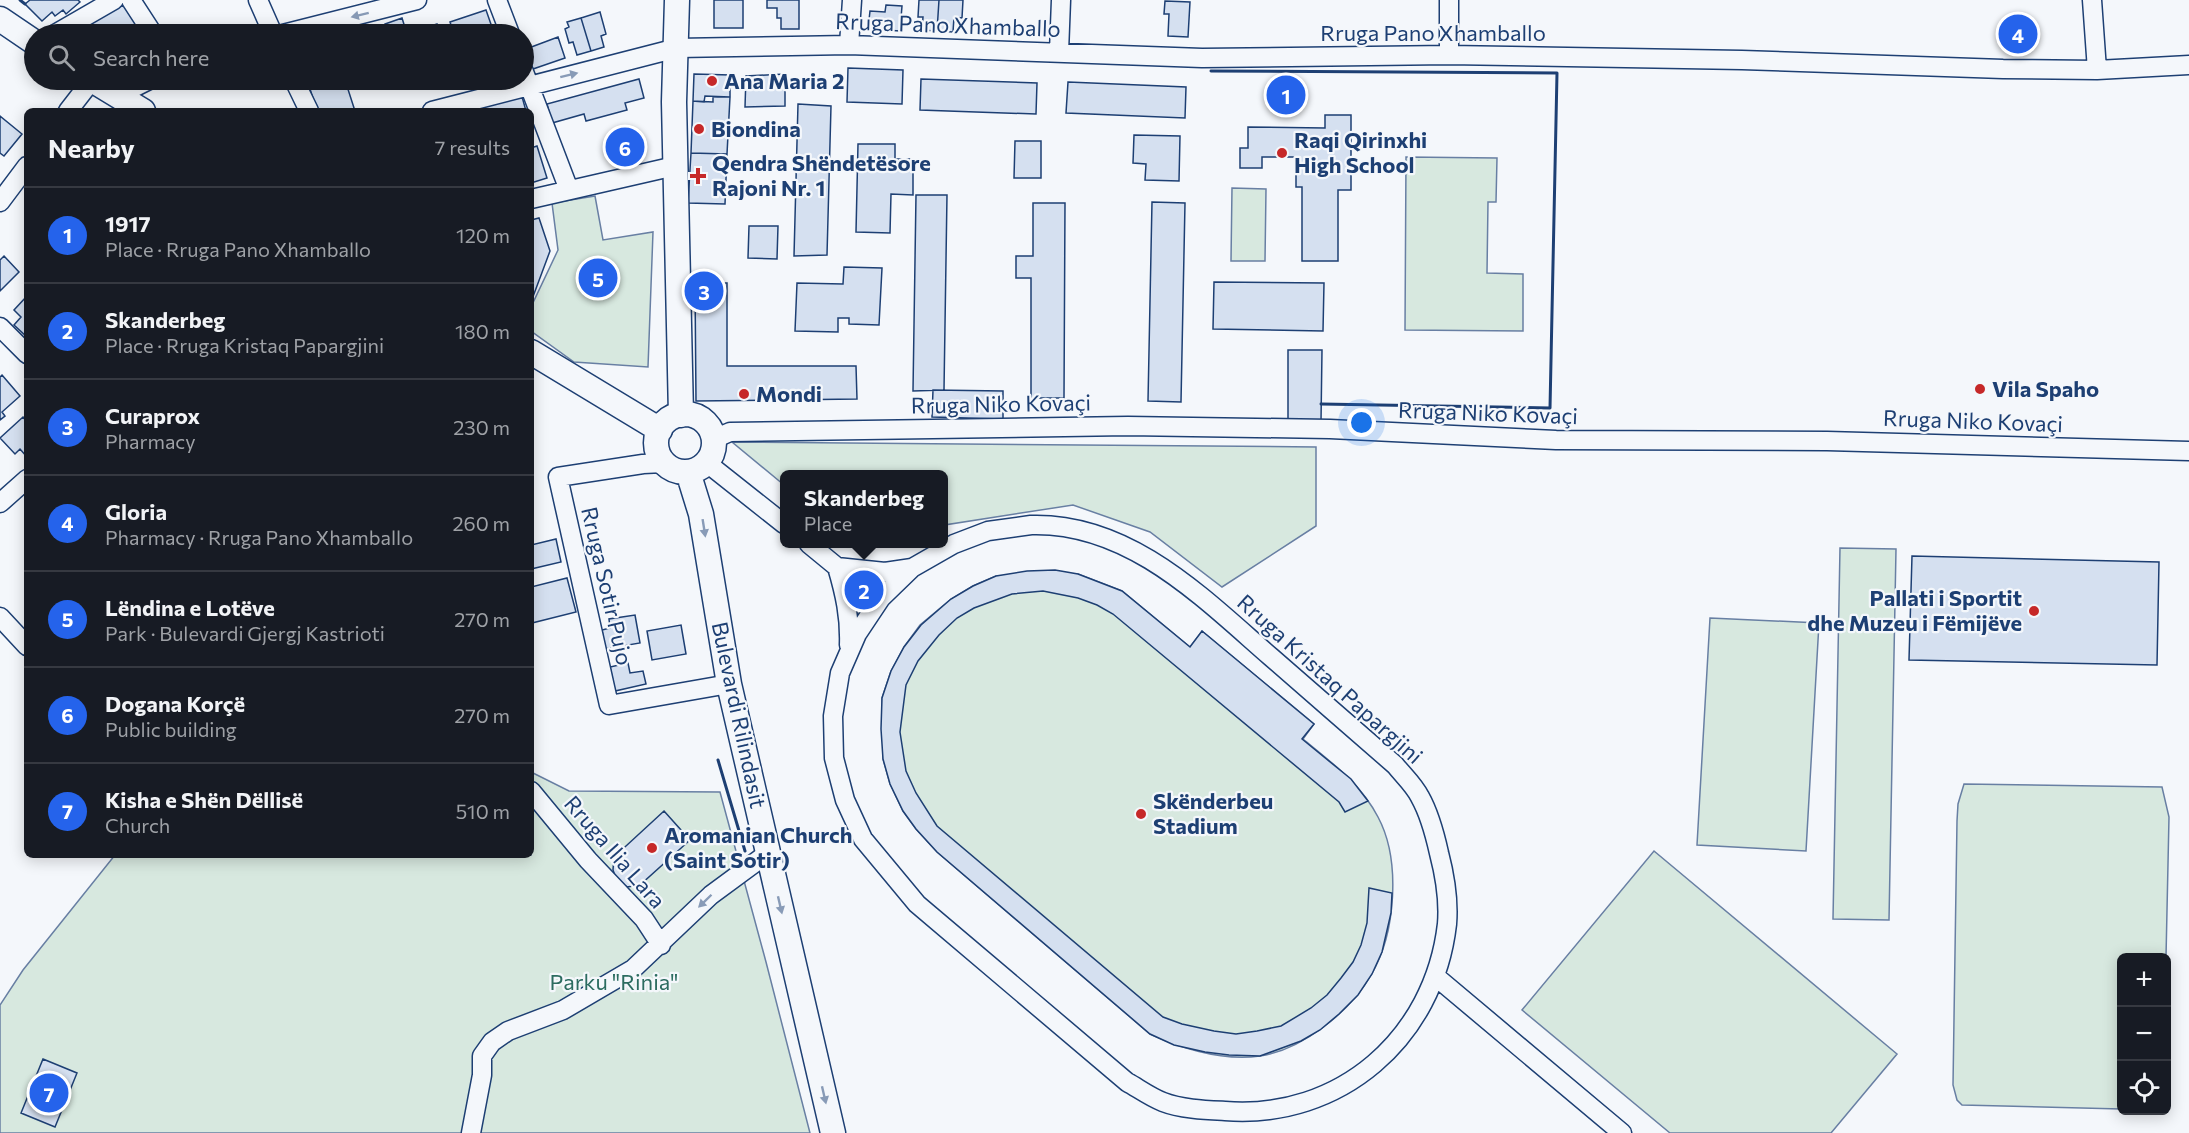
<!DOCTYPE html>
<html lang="en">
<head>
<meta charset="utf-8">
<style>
  body { margin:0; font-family:Commissioner,sans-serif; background:#242831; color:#f1f3f6 }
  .controls { position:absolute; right:18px; bottom:18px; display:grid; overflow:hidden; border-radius:9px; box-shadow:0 3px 15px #0003 }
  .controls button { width:54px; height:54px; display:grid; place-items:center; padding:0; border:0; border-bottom:2px solid #363941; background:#171b24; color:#f1f3f6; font:30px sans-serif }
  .you { position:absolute; left:1362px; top:423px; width:21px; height:21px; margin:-15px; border:4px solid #fff; border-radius:50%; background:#1a73e8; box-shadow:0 0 0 9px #1a73e833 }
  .badge { display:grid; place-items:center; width:39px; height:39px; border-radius:50%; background:#2563eb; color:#fff; font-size:20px; font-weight:700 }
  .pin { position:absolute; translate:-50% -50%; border:3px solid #fff; box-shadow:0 2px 6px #0006 }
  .popup { position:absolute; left:780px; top:470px; width:168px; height:78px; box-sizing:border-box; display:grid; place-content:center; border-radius:9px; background:#171b24; filter:drop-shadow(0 2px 4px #0005); font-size:20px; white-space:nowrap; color:#9ea1a6 }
  .popup b { font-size:22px; color:#f1f3f6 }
  .popup::after { content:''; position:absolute; left:50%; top:100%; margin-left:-12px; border:12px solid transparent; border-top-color:#171b24 }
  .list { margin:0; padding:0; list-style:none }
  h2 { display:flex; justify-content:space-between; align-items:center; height:78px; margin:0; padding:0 24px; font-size:26px }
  h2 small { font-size:20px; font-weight:400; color:#9ea1a6 }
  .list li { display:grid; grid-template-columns:39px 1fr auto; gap:18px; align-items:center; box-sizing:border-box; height:96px; padding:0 24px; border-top:2px solid #363941 }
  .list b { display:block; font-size:22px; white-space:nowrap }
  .list p { margin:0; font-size:20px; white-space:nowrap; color:#9ea1a6 }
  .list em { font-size:20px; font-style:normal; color:#9ea1a6 }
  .icon { flex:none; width:33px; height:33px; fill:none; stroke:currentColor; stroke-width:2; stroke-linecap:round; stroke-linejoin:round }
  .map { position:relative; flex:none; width:2189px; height:1133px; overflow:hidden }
  .search { position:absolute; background:#171b24; box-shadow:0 3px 15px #0003; left:24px; top:24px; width:510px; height:66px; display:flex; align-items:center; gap:15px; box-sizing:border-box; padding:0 21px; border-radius:33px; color:#9ea1a6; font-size:22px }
  .panel { position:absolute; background:#171b24; box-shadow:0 3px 15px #0003; left:24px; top:108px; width:510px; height:750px; border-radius:9px }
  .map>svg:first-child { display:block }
  .green { fill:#d7e8df; stroke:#687fa3; stroke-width:1.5 }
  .building { fill:#d5e0f0; stroke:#1d3f73; stroke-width:1.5 }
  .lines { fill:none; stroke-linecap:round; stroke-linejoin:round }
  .street-casing { stroke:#1d3f73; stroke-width:21 }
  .secondary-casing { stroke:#1d3f73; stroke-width:27 }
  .street { stroke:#f4f7fb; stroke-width:18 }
  .secondary { stroke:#f4f7fb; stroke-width:24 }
  .wall { stroke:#1d3f73; stroke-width:3 }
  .oneway { fill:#889bb7 }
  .poi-dot { fill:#c62828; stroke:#f4f7fb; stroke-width:2 }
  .labels { text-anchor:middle; stroke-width:4.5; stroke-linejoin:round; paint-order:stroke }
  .street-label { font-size:22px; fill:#1d3f73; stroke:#f4f7fb }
  .poi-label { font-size:22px; font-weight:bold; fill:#1d3f73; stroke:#f4f7fb; text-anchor:start }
  .park-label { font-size:22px; fill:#2c6c60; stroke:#f4f7fb }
</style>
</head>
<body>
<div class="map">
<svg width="2189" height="1133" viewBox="0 0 2189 1133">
  <rect width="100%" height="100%" fill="#f4f7fb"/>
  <path class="green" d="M1406,157L1497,158L1496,202H1488L1487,273L1523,274V331L1405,330Z
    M1232,188L1266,189L1265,261H1231Z
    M595,196L603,240L653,232L648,367L574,362L531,331V307L558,250L552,203Z
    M732,442L1316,447V526L1222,587L1150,532L1073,505L944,525V474H784V485Z
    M1840,548L1896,549L1889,920L1833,919Z
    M1078,574L1122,591L1190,647L1202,631L1314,724L1303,739C1331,762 1361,784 1378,817C1401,860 1396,933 1371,975C1351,1011 1302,1050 1260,1056C1223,1061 1183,1049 1150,1034L937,852L916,829L903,811L890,784L883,759L882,698L891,671L904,647L920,625L951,599L973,586L996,576Z
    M1710,618L1819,623L1806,851L1697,845Z
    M531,772L569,791L720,792L766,962L810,1133H0V1005L23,970L115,855H531Z
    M1964,784L2162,787L2169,817L2166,957L2122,958L2121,1109L1962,1105L1957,1100L1953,1085L1957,821L1958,804Z
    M1654,851L1897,1054L1831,1133H1670L1522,1010Z"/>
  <path class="building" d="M30,0H78L80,2L66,14L63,10L55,16L52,12L42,21L25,4Z
    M120,0L143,34H89L82,20Z
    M714,0H743V28H714Z
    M767,0H799V29H781V18H777V8H767Z
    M919,0H939L937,31L922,30L923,17H918Z
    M939,0H963L962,18L954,17L953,32L937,31Z
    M1165,1L1190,2L1188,37L1168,36L1169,14H1164Z
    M886,5L902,6L900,31L868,29L870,11L885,12Z
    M486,10L493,30L481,34H454L450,22Z
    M600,12L606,34L601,36L604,47L591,51L581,18Z
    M402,18L407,34L437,24L440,34H388L385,24Z
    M581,18L591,51L577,55L573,42L569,43L565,29L569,27L567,22Z
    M558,37L565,58L533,69L526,49Z
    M848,68L903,70L902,104L847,102Z
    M694,74L730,75V97L705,96L704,102L693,101Z
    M785,74V106L745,107L746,76Z
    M639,79L644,98L625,103L627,110L586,121L584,114L552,123L547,104Z
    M921,79L1037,83L1036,114L920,110Z
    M339,80H345L355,111H317L310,89Z
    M473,80H504L476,88Z
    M1068,82L1186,87L1185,118L1066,113Z
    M521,93L526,111H485L483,105Z
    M713,97H730L727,154L691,153L693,101L713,102Z
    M798,104L831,106L827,255L794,256Z
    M1325,115H1351V190H1338V261H1302V187H1296V157H1262V168H1240V148H1248V127L1325,128Z
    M0,116L22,134L4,156L0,153Z
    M1134,135L1180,136L1179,181L1145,180L1146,164L1133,163Z
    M1015,141H1041V178H1014Z
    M858,144H895V159H913V195L891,194L890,233L856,232Z
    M537,146L547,178L531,183V148Z
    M691,153L727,154L725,204L688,203Z
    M916,195H947L944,390L913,391Z
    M1152,202L1185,203L1181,402L1148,401Z
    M1033,203H1065L1064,398H1031V278H1016V256H1033Z
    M539,218L550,251L531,302V220Z
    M749,226H778L777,259L748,258Z
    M4,256L19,272L0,291V260Z
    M844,267L882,268L879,325L849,324V318H838V332L795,331L797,283L843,284Z
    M1214,282L1324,283L1323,331L1213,329Z
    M695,283H727V366H856L857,399L696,401Z
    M27,296V337L14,325L21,317L14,310Z
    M1288,350H1322L1321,422H1288Z
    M2,375L20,396L2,412L5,416L0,420V377Z
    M933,390L1003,391V419L932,417Z
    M23,417L27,422V457L20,449L15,454L0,438Z
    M556,539L561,562L531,569V545Z
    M1912,556L2159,562L2157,665L1909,660Z
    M1055,570L1078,574L1122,591L1190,647L1202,631L1314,724L1302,739L1351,779L1368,801L1345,812L1339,802L1113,614L1097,605L1078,598L1043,591L1012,594L974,608L957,618L939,635L918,661L906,685L900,732L906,771L916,793L937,826L1163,1017L1182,1024L1214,1031L1236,1034L1257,1031L1281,1026L1311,1008L1327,995L1341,978L1353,962L1361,945L1367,923L1369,888L1392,893L1391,913L1382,952L1372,974L1358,995L1339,1014L1320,1030L1301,1041L1260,1056L1229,1055L1205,1052L1174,1045L1150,1034L937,852L916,829L903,811L890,784L883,759L881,729L882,698L891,671L904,647L921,625L951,599L973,586L996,576L1027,571Z
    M567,578L576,612L532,623L531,587Z
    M635,615L640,643L605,649L602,630L610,628L609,619Z
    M681,625L686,654L652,660L647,631Z
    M628,663L630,673L643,671L646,684L615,691L610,667Z
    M664,811L690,840L640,885L627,887L617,881L613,870L614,857Z
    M43,1059L77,1073L55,1127L21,1113Z"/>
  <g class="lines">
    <g class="street-casing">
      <path id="street" d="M131,0L153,34
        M258,0L273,34
        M497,0L510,34
        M2092,0L2097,70
        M55,34L114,0
        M283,34L417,0
        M849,45L852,0
        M1059,52L1061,0
        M1449,55V0
        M524,72L569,190
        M294,80L309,111
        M117,96L149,80
        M68,111L92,80
        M432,111L677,48L849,45L1202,58L1449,55L1742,60L2003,69L2097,70L2189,65
        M531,199L675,166
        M0,202L27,166
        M0,327L27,354
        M714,439L730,432L1128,426L1330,429L1556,440L1827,441L2189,451
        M664,463L643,464L558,477L609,705L729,684
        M707,463L784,524
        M0,503L27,479
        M1031,525C1129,522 1202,597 1271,657C1312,693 1354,729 1395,765C1403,775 1414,785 1420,797C1429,813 1435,835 1439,853C1445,876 1449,900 1447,924C1434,1038 1340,1120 1225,1111C1206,1110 1181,1109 1163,1102C1150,1097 1138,1088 1127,1082L917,904L863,839L845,800L834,758L833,716L840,673L857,634L881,598L912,568L954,544L988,531Z
        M809,544L837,567L885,572L912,568
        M837,567C845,594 850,617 849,645
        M0,617L27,646
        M531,791L588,860L644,919L661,945
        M1435,976L1622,1133
        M471,1133L482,1075V1056L492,1042L508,1031L563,1010L633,969L711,895L768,853"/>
    </g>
    <g class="secondary-casing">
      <path id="secondary" d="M677,0L674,102L681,415
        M0,19L34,42
        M92,80L143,111
        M531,352L660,430
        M656 443a29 29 0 1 1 58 0a29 29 0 1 1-58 0Z
        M688,472L701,514L729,684L833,1133"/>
    </g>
    <use href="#street" class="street"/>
    <use href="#secondary" class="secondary"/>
    <path class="wall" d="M20,0L25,4
      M1211,71L1557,73L1550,408L1321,404
      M718,760L745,851"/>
  </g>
  <defs><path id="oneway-solid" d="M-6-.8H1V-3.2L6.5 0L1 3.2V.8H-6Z" transform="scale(1.5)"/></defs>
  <g class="oneway">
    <use href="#oneway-solid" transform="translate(360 15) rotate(166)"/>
    <use href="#oneway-solid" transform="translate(569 75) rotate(-14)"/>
    <use href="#oneway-solid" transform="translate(704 528) rotate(81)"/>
    <use href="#oneway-solid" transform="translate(705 901) rotate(136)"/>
    <use href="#oneway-solid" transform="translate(780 905) rotate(77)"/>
    <use href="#oneway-solid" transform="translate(824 1095) rotate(77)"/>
  </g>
  <g class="poi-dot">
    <circle cx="712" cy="81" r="6"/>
    <circle cx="699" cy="129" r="6"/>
    <circle cx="1282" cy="153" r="6"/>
    <path d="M695 167h6v6h6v6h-6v6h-6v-6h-6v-6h6z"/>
    <circle cx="1980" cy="389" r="6"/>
    <circle cx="744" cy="394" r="6"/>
    <circle cx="2034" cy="611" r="6"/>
    <circle cx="1141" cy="814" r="6"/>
    <circle cx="652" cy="848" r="6"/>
  </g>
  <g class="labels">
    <g class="street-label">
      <text transform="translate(948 25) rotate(2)" y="8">Rruga Pano Xhamballo</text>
      <text x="1433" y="41">Rruga Pano Xhamballo</text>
      <text transform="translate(1001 404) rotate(-1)" y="8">Rruga Niko Kovaçi</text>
      <text transform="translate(1488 413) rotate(2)" y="8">Rruga Niko Kovaçi</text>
      <text transform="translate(1973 421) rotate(2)" y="8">Rruga Niko Kovaçi</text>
      <text transform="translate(607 586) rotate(77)" y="8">Rruga Sotir Pujo</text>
      <text transform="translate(1330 679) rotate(42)" y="8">Rruga Kristaq Papargjini</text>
      <text transform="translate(739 715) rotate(78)" y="8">Bulevardi Rilindasit</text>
      <text transform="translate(615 852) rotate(49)" y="8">Rruga Ilia Lara</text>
    </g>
    <g class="poi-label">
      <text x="724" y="89">Ana Maria 2</text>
      <text x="711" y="137">Biondina</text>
      <text x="1294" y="148">Raqi Qirinxhi<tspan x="1294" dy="25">High School</tspan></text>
      <text x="712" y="171">Qendra Shëndetësore<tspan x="712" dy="25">Rajoni Nr. 1</tspan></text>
      <text x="1992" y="397">Vila Spaho</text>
      <text x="756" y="402">Mondi</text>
      <text x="2022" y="606" text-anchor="end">Pallati i Sportit<tspan x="2022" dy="25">dhe Muzeu i Fëmijëve</tspan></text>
      <text x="1153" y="809">Skënderbeu<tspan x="1153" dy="25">Stadium</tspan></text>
      <text x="664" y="843">Aromanian Church<tspan x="664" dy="25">(Saint Sotir)</tspan></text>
    </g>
    <g class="park-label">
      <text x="614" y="990">Parku "Rinia"</text>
    </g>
  </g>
</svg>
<div class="controls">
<button>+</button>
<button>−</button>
<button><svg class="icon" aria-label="locate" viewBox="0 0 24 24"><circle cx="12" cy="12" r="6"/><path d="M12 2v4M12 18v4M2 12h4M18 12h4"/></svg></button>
</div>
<div class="you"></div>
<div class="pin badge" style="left:1286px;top:95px">1</div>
<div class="pin badge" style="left:864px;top:590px">2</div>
<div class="popup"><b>Skanderbeg</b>Place</div>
<div class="pin badge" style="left:704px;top:291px">3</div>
<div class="pin badge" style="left:2018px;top:34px">4</div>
<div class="pin badge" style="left:598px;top:278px">5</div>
<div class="pin badge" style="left:625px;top:147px">6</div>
<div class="pin badge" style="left:49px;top:1093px">7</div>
<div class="search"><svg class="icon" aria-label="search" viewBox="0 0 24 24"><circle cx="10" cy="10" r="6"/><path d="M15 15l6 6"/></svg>Search here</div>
<section class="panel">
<h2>Nearby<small>7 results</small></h2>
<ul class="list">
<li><span class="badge">1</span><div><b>1917</b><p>Place · Rruga Pano Xhamballo</p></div><em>120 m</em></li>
<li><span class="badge">2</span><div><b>Skanderbeg</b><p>Place · Rruga Kristaq Papargjini</p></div><em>180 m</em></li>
<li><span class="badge">3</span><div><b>Curaprox</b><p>Pharmacy</p></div><em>230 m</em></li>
<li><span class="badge">4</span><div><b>Gloria</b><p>Pharmacy · Rruga Pano Xhamballo</p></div><em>260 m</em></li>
<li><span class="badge">5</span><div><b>Lëndina e Lotëve</b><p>Park · Bulevardi Gjergj Kastrioti</p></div><em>270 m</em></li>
<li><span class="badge">6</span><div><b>Dogana Korçë</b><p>Public building</p></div><em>270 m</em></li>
<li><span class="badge">7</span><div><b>Kisha e Shën Dëllisë</b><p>Church</p></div><em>510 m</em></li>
</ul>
</section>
</div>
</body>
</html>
